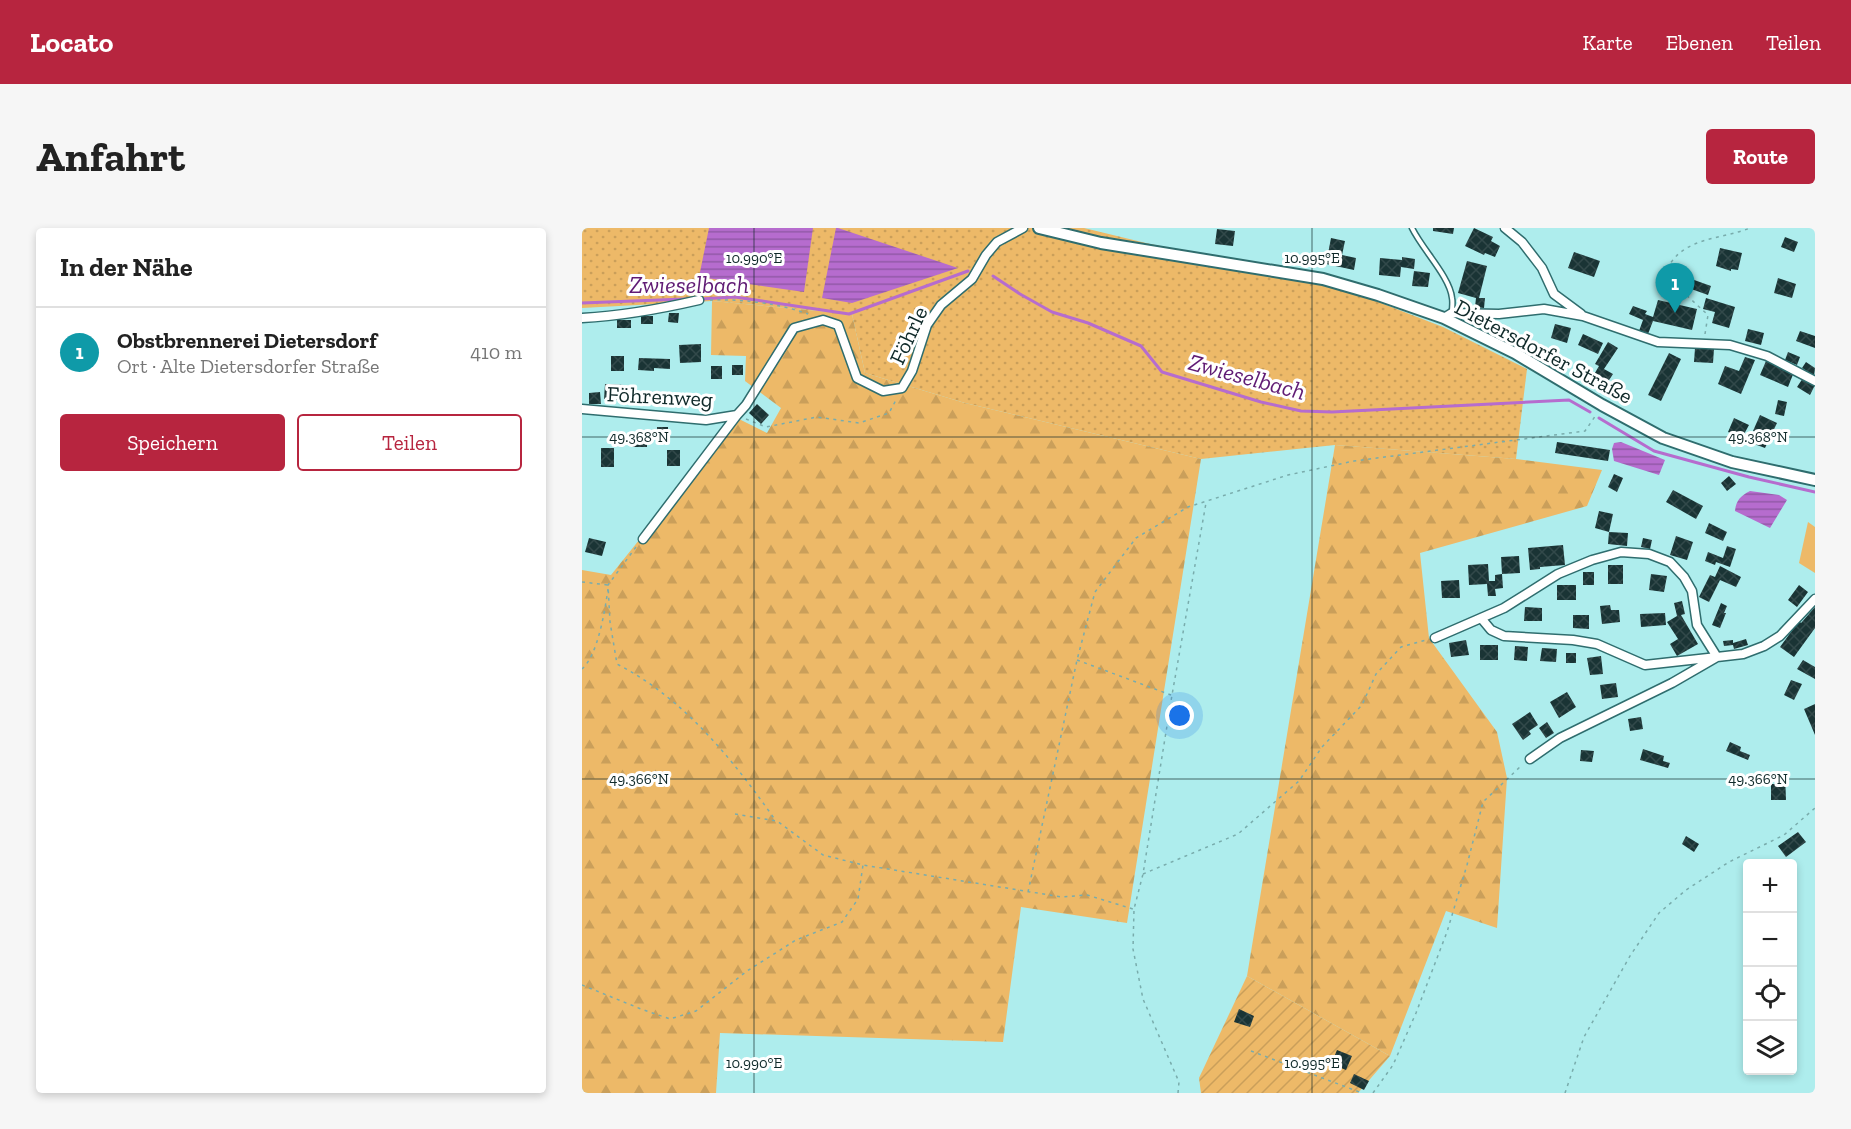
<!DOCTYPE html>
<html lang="de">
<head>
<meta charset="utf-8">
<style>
  body { margin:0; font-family:"Zilla Slab",serif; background:#f6f6f6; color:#222 }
  .controls { position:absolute; right:18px; bottom:18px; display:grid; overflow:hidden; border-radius:6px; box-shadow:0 3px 9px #0003 }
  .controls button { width:54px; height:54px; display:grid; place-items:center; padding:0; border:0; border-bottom:2px solid #e0e0e0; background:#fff; color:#222; font:30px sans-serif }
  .you { position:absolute; left:598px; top:488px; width:21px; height:21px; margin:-15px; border:4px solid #fff; border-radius:50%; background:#1a73e8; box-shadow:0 0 0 9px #1a73e833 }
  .badge { display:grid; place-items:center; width:39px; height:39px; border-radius:50%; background:#b7253f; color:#fff; font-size:20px; font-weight:700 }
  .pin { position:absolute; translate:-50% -50px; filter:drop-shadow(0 2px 3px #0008) }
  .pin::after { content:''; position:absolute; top:32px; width:21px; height:18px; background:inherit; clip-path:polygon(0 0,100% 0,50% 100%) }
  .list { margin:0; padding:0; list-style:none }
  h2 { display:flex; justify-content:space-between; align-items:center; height:78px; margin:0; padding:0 24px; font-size:26px }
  h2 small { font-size:20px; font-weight:400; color:#767676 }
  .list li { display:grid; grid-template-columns:39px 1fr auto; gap:18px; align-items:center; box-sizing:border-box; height:90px; padding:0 24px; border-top:2px solid #e0e0e0 }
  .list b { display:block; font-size:22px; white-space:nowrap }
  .list p { margin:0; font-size:20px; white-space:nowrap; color:#767676 }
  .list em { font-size:20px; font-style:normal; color:#767676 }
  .actions { display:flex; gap:12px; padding:18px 24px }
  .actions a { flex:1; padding:14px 0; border:2px solid #b7253f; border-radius:6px; text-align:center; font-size:21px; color:#b7253f }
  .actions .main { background:#b7253f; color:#fff }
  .icon { flex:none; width:33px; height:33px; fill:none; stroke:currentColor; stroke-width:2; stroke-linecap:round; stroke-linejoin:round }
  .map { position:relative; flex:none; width:1233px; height:865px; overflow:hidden; border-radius:6px }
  header { display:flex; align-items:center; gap:36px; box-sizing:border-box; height:84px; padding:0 30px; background:#b7253f; color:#fff }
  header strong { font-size:28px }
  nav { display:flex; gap:33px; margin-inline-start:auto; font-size:21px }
  .intro { display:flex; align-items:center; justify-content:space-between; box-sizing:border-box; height:144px; padding:0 36px }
  h1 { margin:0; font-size:42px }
  .button { padding:15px 27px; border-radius:6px; background:#b7253f; color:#fff; font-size:21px; font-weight:700 }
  main { display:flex; gap:36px; padding:0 36px }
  aside { flex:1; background:#fff; border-radius:6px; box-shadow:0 3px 9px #0003 }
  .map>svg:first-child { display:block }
  .grass { fill:url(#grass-dots) }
  .forest { fill:url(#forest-firs) }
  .park { fill:#edb968 }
  .garden { fill:url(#garden-furrows) }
  .water { fill:url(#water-rules) }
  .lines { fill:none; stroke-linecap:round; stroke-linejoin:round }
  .stream { stroke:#b66cce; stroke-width:3 }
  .building { fill:url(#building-cross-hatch) }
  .lane-casing { stroke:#2f6d6e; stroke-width:7 }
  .street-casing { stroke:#2f6d6e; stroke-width:11 }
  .secondary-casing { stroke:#2f6d6e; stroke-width:14 }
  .path { stroke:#79acac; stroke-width:1.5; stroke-dasharray:3 4.5; stroke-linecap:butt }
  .lane { stroke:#fff; stroke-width:4 }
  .street { stroke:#fff; stroke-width:8 }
  .secondary { stroke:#fff; stroke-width:10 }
  .ticks { fill:none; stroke:#0f2929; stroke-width:1.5; stroke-opacity:0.45 }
  .labels { text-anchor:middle; stroke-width:6; stroke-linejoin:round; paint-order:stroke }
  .street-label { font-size:22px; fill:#0f2929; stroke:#fff }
  .water-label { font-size:24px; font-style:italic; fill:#601b74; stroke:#fff }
  .ticks-label { font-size:15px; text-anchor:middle; fill:#0f2929; stroke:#fff; stroke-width:6; stroke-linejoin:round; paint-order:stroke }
</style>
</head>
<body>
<header>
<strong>Locato</strong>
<nav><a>Karte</a><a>Ebenen</a><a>Teilen</a></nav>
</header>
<div class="intro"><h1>Anfahrt</h1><a class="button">Route</a></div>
<main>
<aside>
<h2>In der Nähe<small></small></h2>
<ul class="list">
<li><span class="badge" style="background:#0f9aa8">1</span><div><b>Obstbrennerei Dietersdorf</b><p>Ort · Alte Dietersdorfer Straße</p></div><em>410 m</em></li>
</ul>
<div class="actions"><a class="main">Speichern</a><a>Teilen</a></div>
</aside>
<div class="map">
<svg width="1233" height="865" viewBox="0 0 1233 865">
  <defs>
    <pattern id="grass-dots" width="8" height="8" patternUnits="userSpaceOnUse" patternTransform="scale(1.5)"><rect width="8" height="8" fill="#edb968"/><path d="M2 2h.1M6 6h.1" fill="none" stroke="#ca9f5a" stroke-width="1.8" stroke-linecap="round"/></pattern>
    <pattern id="forest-firs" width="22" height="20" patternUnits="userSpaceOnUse" patternTransform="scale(1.5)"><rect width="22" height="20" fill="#edb968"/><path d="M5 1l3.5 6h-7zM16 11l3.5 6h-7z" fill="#ca9f5a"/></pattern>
    <pattern id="garden-furrows" width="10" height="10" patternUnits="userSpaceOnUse" patternTransform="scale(1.5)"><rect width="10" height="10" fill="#edb968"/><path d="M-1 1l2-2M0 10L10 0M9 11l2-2" fill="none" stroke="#ca9f5a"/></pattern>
    <pattern id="water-rules" width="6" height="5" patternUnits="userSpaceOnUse" patternTransform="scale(1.5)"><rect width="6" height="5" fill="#b66cce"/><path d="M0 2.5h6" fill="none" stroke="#9259a7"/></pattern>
    <pattern id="building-cross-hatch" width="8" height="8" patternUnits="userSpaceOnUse" patternTransform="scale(1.5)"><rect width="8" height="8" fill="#1a3435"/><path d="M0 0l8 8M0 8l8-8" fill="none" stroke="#32494a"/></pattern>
  </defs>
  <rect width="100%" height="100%" fill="#aeeded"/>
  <path class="grass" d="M0,0H502L568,16L724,46L861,99L945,141L934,231L753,217L619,231L383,175L283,145L270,86L130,73L0,80Z"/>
  <path class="forest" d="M130,73L270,86L283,145L383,175L619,231L545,695L439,679L421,814L138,805L134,865H0V342L29,347L155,190L185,205L199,180L163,153L164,128L129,127Z
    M753,217L934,231L1020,242L1005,278L838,325L847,410L915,504L925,550L915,700L864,683L808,828L665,748Z"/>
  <path class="park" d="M1226,294L1233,299V345L1217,335Z"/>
  <path class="garden" d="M665,748L808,828L776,865H619L617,850Z"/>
  <path class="water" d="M127,0H231L222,64L117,49Z
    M254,0H256L376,40L270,75L240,70Z
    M1039,214L1083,232L1077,247L1032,233L1030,221L1032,215Z
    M1168,263L1197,267L1205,272L1188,300L1153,283C1154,273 1158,268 1168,263Z"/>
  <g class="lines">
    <path class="stream" d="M411,48L438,66L470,84L506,95L559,118L580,144L679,174L719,183L750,184L987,172L1008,184
      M119,71L153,69L267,86L386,43
      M0,75L103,71
      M1017,190L1072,223L1167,249L1233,264"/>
  </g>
  <path class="building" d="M851,0H872L871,6L851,3Z
    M892,0L911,9L909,13L918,18L913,29L903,25L902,27L883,18Z
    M635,1L653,3L651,18L633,16Z
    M1203,9L1216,14L1212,24L1199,19Z
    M749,10L763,13L760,27L774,30L772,42L744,36Z
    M1138,20L1160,25L1156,42L1149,41V43L1134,38Z
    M992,24L1018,33L1012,49L986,40Z
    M820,29L833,31L832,41L819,39L818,49L797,47L798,30L820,32Z
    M885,33L905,38L897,70H903L902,80L893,79L894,70L876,65Z
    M832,43L848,45L846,59L830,58Z
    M1101,48L1129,58L1126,67L1098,57Z
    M1196,50L1214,56L1210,70L1192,65Z
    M1124,70L1153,79L1147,100L1130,95L1133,84L1121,81Z
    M1076,72L1115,81L1110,102L1071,93L1066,106L1057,103L1061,92L1047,86L1051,78L1065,83L1063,86L1071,89Z
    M87,85H97L96,95L86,94Z
    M59,88H71V96H59Z
    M35,92H49V100H35Z
    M973,96L989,100L985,115L969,110Z
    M1166,101L1182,105L1179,117L1163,113Z
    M1218,103L1233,108V120L1214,113Z
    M1001,106L1021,115L1016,126L996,117Z
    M1026,114L1036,120L1022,141L1031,146L1020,163L1007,155L1017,138L1013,136Z
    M119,116V134L98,135L97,117Z
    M1113,120L1132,121L1131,135L1112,134Z
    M1206,124L1218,129L1215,137L1203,132Z
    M1087,125L1099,131L1079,173L1066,167Z
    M29,128H42V143H29Z
    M1163,129L1173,132L1159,166L1136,156L1143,138L1157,143Z
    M57,130L88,131V141L72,140V143L56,142Z
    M1184,133L1212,144L1206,159L1178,147Z
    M1224,134L1233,140L1232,148L1220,140Z
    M150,137H161V147H150Z
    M129,138H140V151H129Z
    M1221,150L1233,157L1228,167L1215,159Z
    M23,156L42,157L41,172L22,171Z
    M18,164L19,176H7V165Z
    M1196,172L1205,174L1202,188L1193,186Z
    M175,176L187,187L179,196L167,185Z
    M1178,187L1195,195L1183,220L1172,216L1177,205L1171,203Z
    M1152,190L1167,197L1160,210L1146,204Z
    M75,199H86V211H75Z
    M50,205H65V219H50Z
    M975,214L1028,222L1026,233L973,225Z
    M19,220H32V239H19Z
    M85,222H98V238H85Z
    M1032,246L1041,250L1035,264L1026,259Z
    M1147,248L1154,256L1145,263L1139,255Z
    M1091,262L1121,278L1114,291L1084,274Z
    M1017,283L1031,286L1027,304L1013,300Z
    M1127,295L1145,304L1141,313L1123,305Z
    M1027,304L1046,305L1045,318L1026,316Z
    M1094,308L1111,314L1105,332L1088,327Z
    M7,310L24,314L20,328L3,324Z
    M1061,310L1070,312L1068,321L1059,319Z
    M981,317L983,337L958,339V341L948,342L946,320Z
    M1145,318L1154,321L1148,339L1134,334L1133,337L1123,333L1126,324L1141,330Z
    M937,328L938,345L920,346L919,329Z
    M906,336L907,353H913V347L920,346L921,360L913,361L914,368H906L905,356L887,357L886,337Z
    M1026,337H1041V356H1026Z
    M1138,338L1159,349L1154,359L1138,352L1127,374L1117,369L1128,347L1133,349Z
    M1001,344H1012V357H1001Z
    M1069,346L1085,348L1082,364L1067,362Z
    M877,352L878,370H860L859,353Z
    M975,357H994V372H975Z
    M1217,357L1226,364L1215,379L1206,372Z
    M1100,373L1103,386L1099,387L1116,416L1095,428L1088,416L1096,411L1085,394L1095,388L1092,375Z
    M1139,375L1145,378L1142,385H1144L1138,400L1130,397Z
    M1028,377L1029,382H1037L1038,394L1020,396L1018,378Z
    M943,379L960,380V393H942Z
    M1233,379V400L1212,429L1198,419L1217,393L1219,395Z
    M1083,385L1084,397L1059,399L1058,386Z
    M991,387H1007V401L991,400Z
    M1164,411L1166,417L1152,421L1151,417L1142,418L1141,413L1151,412V415Z
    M884,412L887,427L869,429L867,415Z
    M898,417H916V432H898Z
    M933,418L946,419L945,433L932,432Z
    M960,420L975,421L974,434L958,433Z
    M984,425H994V435H984Z
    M1019,428L1021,446L1008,447L1005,430Z
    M1221,432L1233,439V451L1215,441Z
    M1209,452L1220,456L1212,472L1202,467Z
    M1034,455L1036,469L1020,471L1018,457Z
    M985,464L994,479L977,490L968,474Z
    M1233,476V507L1222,481Z
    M948,484L956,497L947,503L949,506L941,512L930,496Z
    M1059,489L1061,501L1048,503L1046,491Z
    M965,494L972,505L964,510L957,500Z
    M1148,514L1159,519L1158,523L1168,527L1166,532L1144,523Z
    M1061,521L1082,528L1081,533L1088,535L1086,540L1058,532Z
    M999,522L1012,523L1010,534L998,533Z
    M1195,546H1203L1204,572H1189V556H1196Z
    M1216,604L1224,614L1204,629L1196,618Z
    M1104,608L1117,616L1112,624L1100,616Z
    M657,781L672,788L668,799L652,794Z
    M755,822L770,828L764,842L749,836Z
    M772,846L787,853L782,862L768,855Z"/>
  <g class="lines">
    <g class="lane-casing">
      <path id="lane" d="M830,0C840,21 868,49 870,70C871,74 870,79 870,84"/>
    </g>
    <g class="street-casing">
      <path id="street" d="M923,0L940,14L960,40L972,66L999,86
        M0,90C39,88 78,81 117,72
        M862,90L870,85L917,86L962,81L1001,88L1076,114L1148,117L1185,128L1233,153
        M0,181L124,192L155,187L164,177L212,100L241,92L256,97L275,150L301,163L320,160L330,143L345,97L359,77L390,51L404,27L415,14L441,0
        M61,311L155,187
        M853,410L922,380L976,346L1010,332L1039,324L1067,326L1088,334L1102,349L1110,363L1115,397L1135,429L1063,437L1015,416L991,412L922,408L909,402L899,390
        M948,531L978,510L1090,455L1135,429L1161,426L1182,418L1198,408L1233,371"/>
    </g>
    <g class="secondary-casing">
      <path id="secondary" d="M457,0L519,15L741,51L796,67L862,90L933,125L1020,177L1081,210L1150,234L1233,252"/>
    </g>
    <path class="path" d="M128,72C160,71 196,75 226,86
      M1123,106L1126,87L1089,53C1084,47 1084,43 1088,36C1105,9 1141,11 1168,0
      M164,191L184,199L235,189L277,195L307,185L314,172
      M54,319L26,357L28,394L35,436C103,471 151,532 194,593
      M0,354L26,357
      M495,432L589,467
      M0,441C16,427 23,382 26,361
      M153,586L195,593L241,627L281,637L480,669L505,667L551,681
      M561,646L656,606L717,553L740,519L780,477L794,446L819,419L844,412
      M446,664L495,432L513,364L554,310L606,279L706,247L772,233L1003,203L1014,187
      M0,757L59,781L88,791L114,783L165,743L214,712L260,694L276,671L281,637
      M669,823L780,865
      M596,865L597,854L561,771L551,721L552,681L561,646L590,467L624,275
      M791,865L811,837L834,785L865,704L885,637L901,574L940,537
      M983,865L1002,809L1048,728L1077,685L1104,662L1147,634L1202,607L1233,580"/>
    <use href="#lane" class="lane"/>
    <use href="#street" class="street"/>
    <use href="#secondary" class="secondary"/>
  </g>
  <path class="ticks" d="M172,0V865M730,0V865M0,209H1233M0,551H1233"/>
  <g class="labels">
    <g class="street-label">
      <text transform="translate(326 107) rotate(-65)" y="8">Föhrle</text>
      <text transform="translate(962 123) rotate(28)" y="8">Dietersdorfer Straße</text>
      <text transform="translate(78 168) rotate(3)" y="8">Föhrenweg</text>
    </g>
    <g class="water-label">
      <text x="107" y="65">Zwieselbach</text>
      <text transform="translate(665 149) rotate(15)" y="8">Zwieselbach</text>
    </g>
  </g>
  <g class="ticks-label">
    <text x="172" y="35">10.990°E</text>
    <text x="730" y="35">10.995°E</text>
    <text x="57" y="214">49.368°N</text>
    <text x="1176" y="214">49.368°N</text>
    <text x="57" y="556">49.366°N</text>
    <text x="1176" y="556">49.366°N</text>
    <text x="172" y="840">10.990°E</text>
    <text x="730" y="840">10.995°E</text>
  </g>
</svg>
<div class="controls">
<button>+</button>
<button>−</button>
<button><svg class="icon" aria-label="locate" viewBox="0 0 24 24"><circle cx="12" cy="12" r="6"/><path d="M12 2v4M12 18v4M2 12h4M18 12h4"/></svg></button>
<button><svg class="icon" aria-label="layers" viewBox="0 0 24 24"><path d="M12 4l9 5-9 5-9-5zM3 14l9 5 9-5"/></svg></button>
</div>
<div class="you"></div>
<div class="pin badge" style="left:1093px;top:85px;background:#0f9aa8">1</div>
</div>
</main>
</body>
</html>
